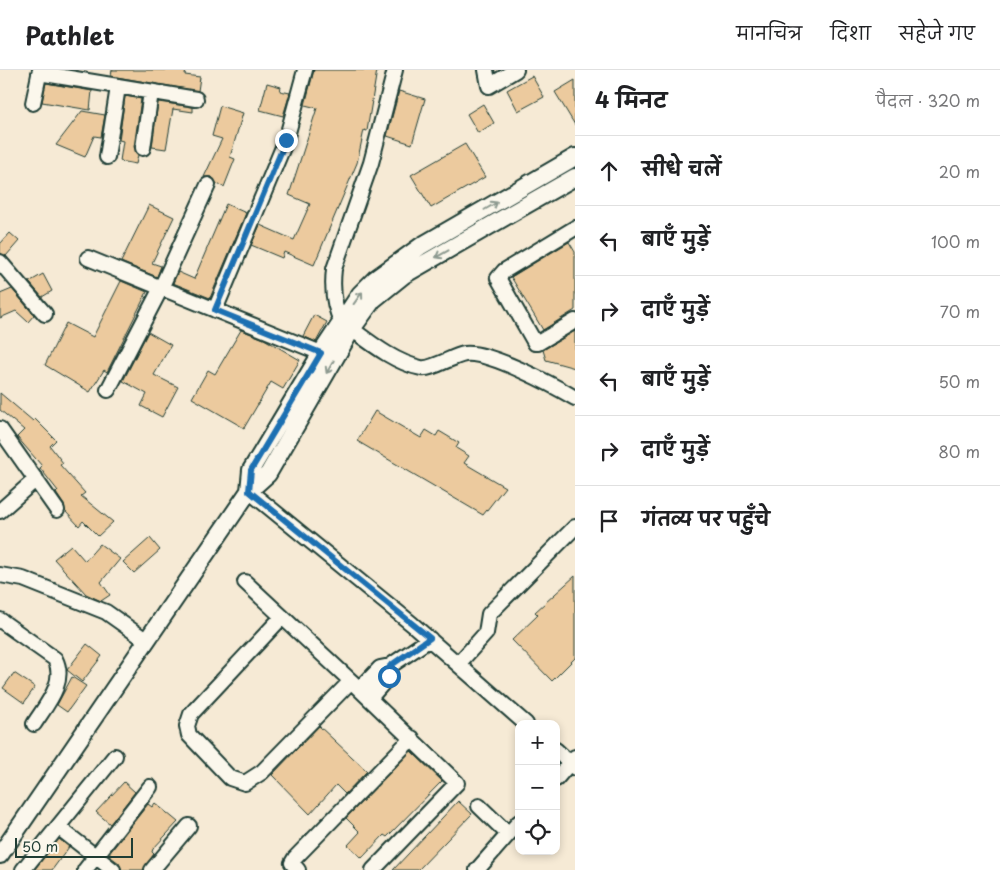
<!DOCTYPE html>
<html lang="hi">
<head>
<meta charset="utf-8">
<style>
  body { margin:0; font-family:"Playpen Sans","Playpen Sans Deva",sans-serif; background:#f6f6f6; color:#202124 }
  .controls { position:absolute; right:15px; bottom:15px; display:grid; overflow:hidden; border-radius:10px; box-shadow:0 2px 8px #0003 }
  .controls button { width:45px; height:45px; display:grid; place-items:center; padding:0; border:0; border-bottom:1px solid #e0e0e0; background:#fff; color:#202124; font:25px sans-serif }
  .scale { position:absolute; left:15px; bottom:12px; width:118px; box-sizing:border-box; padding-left:5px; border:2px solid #1f3d34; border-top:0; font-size:14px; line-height:18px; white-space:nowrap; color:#1f3d34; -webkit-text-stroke:4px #fbf7ec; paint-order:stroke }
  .stop { position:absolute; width:15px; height:15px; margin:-11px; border:4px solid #1f6fb2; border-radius:50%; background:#fff }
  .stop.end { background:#1f6fb2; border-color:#fff; box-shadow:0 1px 5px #0008 }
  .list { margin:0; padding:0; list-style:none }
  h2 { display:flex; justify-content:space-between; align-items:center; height:65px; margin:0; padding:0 20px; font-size:21px }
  h2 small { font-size:16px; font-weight:400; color:#757577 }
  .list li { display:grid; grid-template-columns:32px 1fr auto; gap:15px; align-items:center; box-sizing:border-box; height:70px; padding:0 20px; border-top:1px solid #e0e0e0 }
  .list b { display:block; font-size:19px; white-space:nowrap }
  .list em { font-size:16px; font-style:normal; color:#757577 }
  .icon { flex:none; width:28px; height:28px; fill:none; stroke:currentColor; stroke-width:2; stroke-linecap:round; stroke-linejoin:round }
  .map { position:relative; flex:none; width:575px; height:800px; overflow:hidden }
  header { display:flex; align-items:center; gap:30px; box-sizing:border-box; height:70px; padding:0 25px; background:#fff; border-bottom:1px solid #e0e0e0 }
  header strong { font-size:24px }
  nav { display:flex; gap:28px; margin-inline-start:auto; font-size:18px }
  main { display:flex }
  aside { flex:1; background:#fff }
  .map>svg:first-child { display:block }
  .building { fill:#ecca9e; stroke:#1f3d34 }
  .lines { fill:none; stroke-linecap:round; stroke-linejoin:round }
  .minor-casing { stroke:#1f3d34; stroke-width:18 }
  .tertiary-casing { stroke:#1f3d34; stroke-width:20 }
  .minor { stroke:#fbf7ec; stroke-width:14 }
  .tertiary { stroke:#fbf7ec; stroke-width:16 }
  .oneway { stroke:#8d9a90 }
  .route { stroke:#1f6fb2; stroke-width:6 }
</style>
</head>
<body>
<header>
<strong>Pathlet</strong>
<nav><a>मानचित्र</a><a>दिशा</a><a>सहेजे गए</a></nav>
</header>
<main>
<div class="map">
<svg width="575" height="800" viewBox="0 0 575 800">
  <rect width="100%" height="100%" fill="#f6ead5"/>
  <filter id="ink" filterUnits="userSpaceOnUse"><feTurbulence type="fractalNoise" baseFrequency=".02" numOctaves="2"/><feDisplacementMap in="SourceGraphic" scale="10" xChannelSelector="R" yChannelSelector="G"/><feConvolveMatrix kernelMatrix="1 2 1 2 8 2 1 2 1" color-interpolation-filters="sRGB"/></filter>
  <g filter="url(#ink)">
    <path class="building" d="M112,0H186L185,5L200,7L198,21L111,6Z
      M314,0H377L367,61L364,60L357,93L314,195L284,182L282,188L251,175L260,155L294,170L310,134L289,125L317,38L305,35Z
      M532,6L544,27L518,41L507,20Z
      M575,10V55L555,22Z
      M46,13L92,21L90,40L42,32Z
      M267,13L281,17L280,21L290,23L283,46L260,40Z
      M399,21L425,29L412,74L387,66Z
      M125,26L141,29L134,77L138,85L136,94L120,91L123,71L119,70Z
      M158,32L193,37V42L173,39L166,79L152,77Z
      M483,34L494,53L478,63L467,44Z
      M220,36L243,43L230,87L235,89L224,117L217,114L212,107H204L222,69L212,66Z
      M82,41L105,45L101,67L94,66L85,87L56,75Z
      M465,74L485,107L431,138L411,105Z
      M226,134L246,143L210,228L173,213L178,202L194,209Z
      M149,135L174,147L152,193L161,196L157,207L121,192Z
      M10,163L19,171L6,186L0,183V174Z
      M569,172L575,182V240L543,260L511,207Z
      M43,204L52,221L42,227L29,212Z
      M121,211L147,222L107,302L104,300L90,322L45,295L66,253L93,267Z
      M12,219L34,245L28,252L16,241L0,248V224Z
      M314,245L327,252L316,272L303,266Z
      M241,260L264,269L300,290L283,319L271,312L244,358L192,328L208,300L215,304Z
      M575,261V298L546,290L543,280Z
      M148,262L171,275L154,305L178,317L162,347L141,336L147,324L123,311Z
      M0,323L33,351L35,349L56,370L50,376L63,393L60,395L85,423L81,426L113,452L98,466L83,451L79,456L65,441L64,435L56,423L58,421L40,398L42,396L17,367L24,360L0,340Z
      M375,341L421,368L426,360L436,366L439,361L459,373L456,378L469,386L464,393L505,417L483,445L357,371Z
      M150,468L160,480L134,503L123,492Z
      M100,474L120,489L101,512L110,525L101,531L86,524L54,489L71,475L85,491Z
      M575,506V588L552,611L512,570L538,545L535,542Z
      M87,574L102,586L82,612L67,600Z
      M14,603L35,617L24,633L3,618Z
      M72,607L86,616L67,642L57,635Z
      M319,656L367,701L345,724L336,715L310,744L272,705Z
      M411,681L442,711L387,767L384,765L362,788L348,775L360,762L346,748Z
      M124,712L135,722L110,754L96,742Z
      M458,731L472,744L418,800H393Z
      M155,733L178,752L153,779L152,782L154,784L143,800H122L119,793L108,785L148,734L152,737Z
      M59,769L69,777L52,800H34Z"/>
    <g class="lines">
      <g class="minor-casing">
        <path id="minor" d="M395,0L371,93L334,199C332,217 333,236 342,252C366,269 392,292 421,298C431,300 453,286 465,284C489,281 553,315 575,328
          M486,0L489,16L516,0
          M39,3L196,29
          M33,33L40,0
          M143,78L151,22
          M107,87L118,17
          M575,158L504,201L498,208L535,273H538L575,251
          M88,188L321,283
          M0,192L45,244
          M215,240L286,70L305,0
          M108,320L161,218L208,115
          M0,359L57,440
          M249,421L412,554L526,654
          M0,441L36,409
          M0,505L23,509L106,542L147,571
          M245,512L351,611
          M282,547L191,644L187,656L189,665L230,708L245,713L262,702L351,611L457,713L373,800
          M0,550L55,589C67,612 46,635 34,654
          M459,593L486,563L489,544L575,457
          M390,596L430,569
          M360,619L380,598L390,596L389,606L370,628
          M556,680L575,698
          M556,709L575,687
          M479,736L508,764
          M58,757L113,800
          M23,800L115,686
          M85,800L150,717
          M152,800L189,756
          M298,800L292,793L295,788L412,668
          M477,800L519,752"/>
      </g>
      <g class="tertiary-casing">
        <path id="tertiary" d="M249,421L251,400L321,283L360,224L375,209L421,176L575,87
          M0,785L249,421L268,404L352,259L373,230L404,205L575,107"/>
      </g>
      <use href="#minor" class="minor"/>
      <use href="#tertiary" class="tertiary"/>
    </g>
    <defs><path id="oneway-shaft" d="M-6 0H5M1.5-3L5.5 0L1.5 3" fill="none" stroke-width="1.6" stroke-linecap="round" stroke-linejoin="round" transform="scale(1.25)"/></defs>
    <g class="oneway">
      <use href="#oneway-shaft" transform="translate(491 136) rotate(-30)"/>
      <use href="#oneway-shaft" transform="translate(442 184) rotate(151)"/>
      <use href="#oneway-shaft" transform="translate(358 228) rotate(-54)"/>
      <use href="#oneway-shaft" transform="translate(330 297) rotate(120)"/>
    </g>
  </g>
  <g class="lines" filter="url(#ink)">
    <path class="route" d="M286,70L215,240L321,283L251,400L249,421L430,568L390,596L389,606"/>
  </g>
</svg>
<div class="controls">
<button>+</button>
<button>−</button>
<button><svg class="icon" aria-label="locate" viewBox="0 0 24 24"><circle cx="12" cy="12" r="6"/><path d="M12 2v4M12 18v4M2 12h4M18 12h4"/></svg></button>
</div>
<div class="scale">50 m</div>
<div class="stop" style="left:389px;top:606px"></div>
<div class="stop end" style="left:286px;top:70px"></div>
</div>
<aside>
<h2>4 मिनट<small>पैदल · 320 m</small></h2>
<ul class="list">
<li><svg class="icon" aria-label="ahead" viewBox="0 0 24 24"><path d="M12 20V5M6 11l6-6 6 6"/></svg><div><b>सीधे चलें</b></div><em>20 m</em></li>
<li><svg class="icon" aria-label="left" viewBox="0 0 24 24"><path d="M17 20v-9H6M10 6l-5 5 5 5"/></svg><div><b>बाएँ मुड़ें</b></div><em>100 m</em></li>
<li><svg class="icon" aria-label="right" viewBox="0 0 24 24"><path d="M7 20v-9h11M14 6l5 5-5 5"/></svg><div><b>दाएँ मुड़ें</b></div><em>70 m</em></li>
<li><svg class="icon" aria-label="left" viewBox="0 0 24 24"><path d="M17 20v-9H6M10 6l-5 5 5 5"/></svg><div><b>बाएँ मुड़ें</b></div><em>50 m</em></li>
<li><svg class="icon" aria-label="right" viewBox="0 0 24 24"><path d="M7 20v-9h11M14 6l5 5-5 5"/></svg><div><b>दाएँ मुड़ें</b></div><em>80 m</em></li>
<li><svg class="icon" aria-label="arrive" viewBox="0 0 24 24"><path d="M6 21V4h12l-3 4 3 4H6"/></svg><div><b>गंतव्य पर पहुँचे</b></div></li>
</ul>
</aside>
</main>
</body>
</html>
